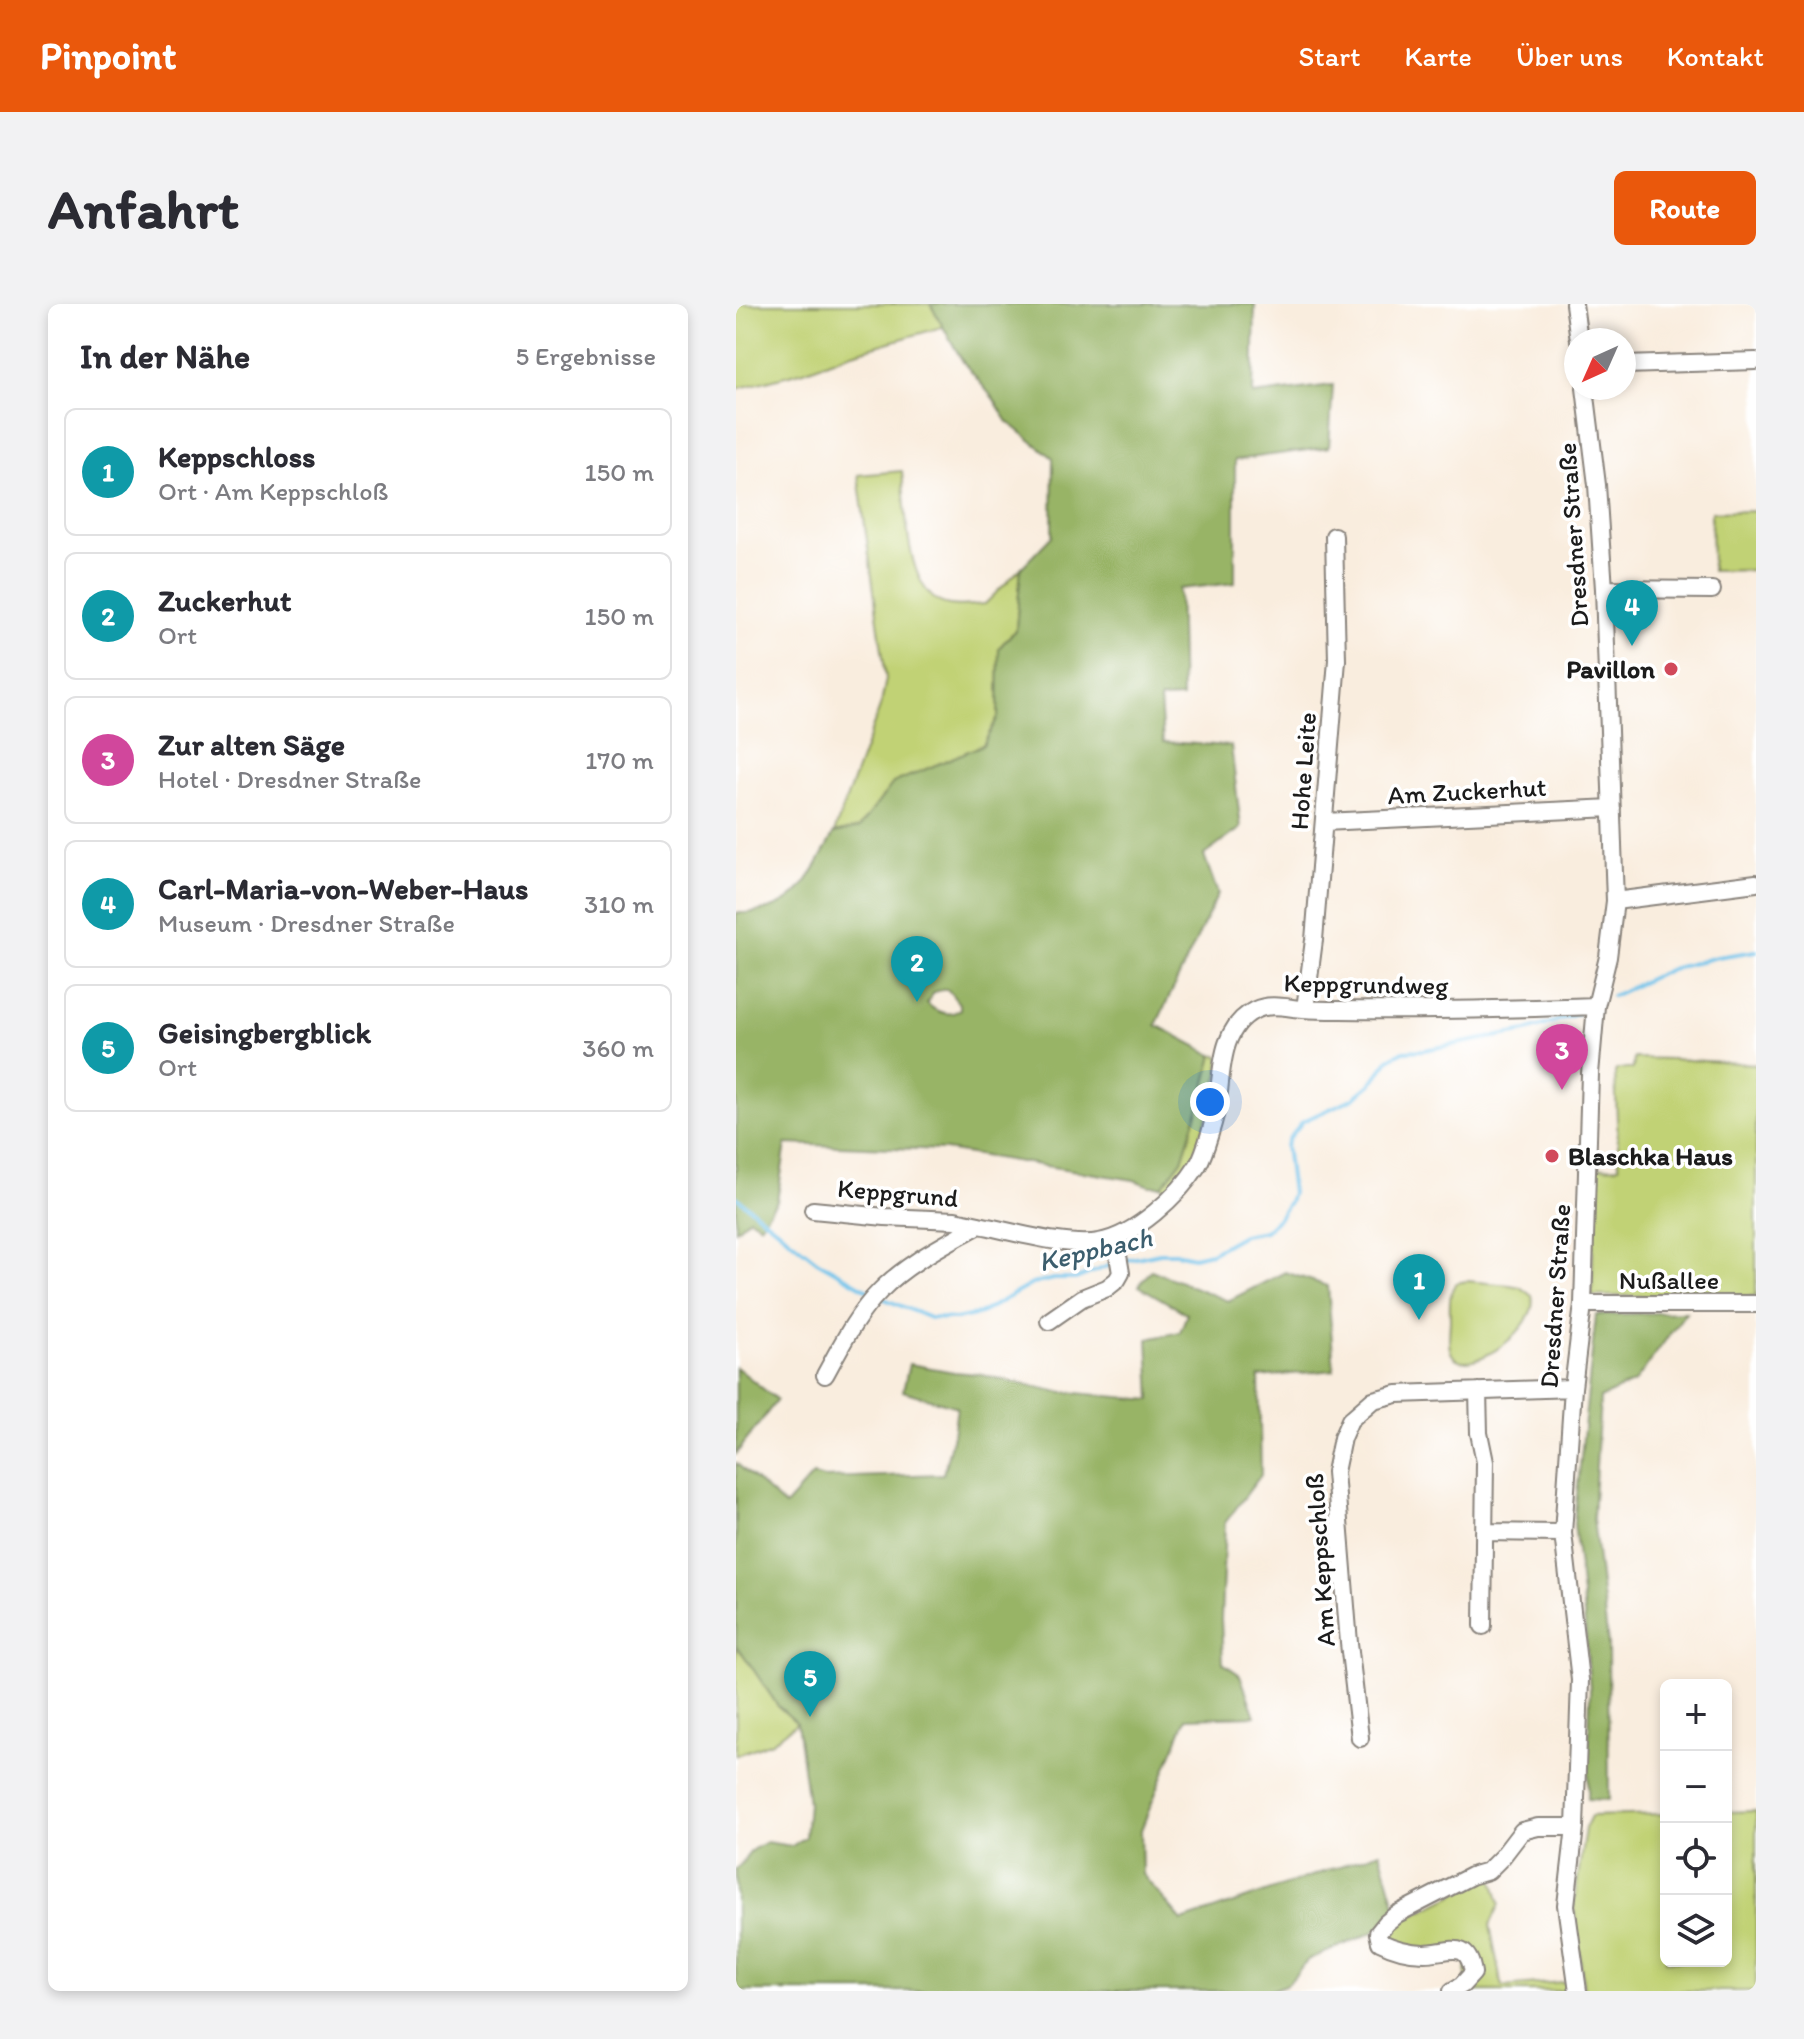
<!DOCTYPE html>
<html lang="de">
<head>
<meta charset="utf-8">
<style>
  body { margin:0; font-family:Itim,sans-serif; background:#f2f2f3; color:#2b2b33 }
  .controls { position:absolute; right:24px; bottom:24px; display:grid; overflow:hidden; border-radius:12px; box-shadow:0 4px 12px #0003 }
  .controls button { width:72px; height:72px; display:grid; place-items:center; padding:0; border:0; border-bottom:2px solid #e1e1e2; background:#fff; color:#2b2b33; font:40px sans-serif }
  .compass { position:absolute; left:828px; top:24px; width:72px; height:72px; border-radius:50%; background:#fff; box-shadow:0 4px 12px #0003; rotate:225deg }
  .you { position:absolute; left:474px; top:798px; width:28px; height:28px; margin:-20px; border:6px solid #fff; border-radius:50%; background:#1a73e8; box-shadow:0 0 0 12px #1a73e833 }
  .badge { display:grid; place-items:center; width:52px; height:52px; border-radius:50%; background:#ea580c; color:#fff; font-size:26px; font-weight:700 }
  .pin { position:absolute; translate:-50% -66px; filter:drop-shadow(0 2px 4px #0008) }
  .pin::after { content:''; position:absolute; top:42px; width:28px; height:24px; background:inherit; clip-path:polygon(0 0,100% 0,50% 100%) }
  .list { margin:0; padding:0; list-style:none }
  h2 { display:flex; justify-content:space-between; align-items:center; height:104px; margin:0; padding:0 32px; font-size:34px }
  h2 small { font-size:26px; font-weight:400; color:#7c7c81 }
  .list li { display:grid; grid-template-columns:52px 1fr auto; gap:24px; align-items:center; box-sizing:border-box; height:128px; margin:0 16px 16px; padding:0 16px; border:2px solid #e1e1e2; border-radius:12px }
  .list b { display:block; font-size:30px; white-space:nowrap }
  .list p { margin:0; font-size:26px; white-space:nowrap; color:#7c7c81 }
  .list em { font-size:26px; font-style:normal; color:#7c7c81 }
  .icon { flex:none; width:44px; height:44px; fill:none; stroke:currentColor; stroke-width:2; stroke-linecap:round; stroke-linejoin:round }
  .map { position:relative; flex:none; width:1020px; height:1687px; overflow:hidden; border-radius:12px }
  header { display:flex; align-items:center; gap:48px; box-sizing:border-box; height:112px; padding:0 40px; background:#ea580c; color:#fff }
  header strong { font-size:38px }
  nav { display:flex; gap:44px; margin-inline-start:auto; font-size:28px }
  .intro { display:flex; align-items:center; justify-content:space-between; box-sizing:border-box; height:192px; padding:0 48px }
  h1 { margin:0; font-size:56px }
  .button { padding:20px 36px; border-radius:12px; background:#ea580c; color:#fff; font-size:28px; font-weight:700 }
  main { display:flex; gap:48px; padding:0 48px }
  aside { flex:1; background:#fff; border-radius:12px; box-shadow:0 4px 12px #0003 }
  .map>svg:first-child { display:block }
  .green { fill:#c1d274; stroke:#6e7748; stroke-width:2 }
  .forest { fill:#98b466; stroke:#5a6841; stroke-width:2; fill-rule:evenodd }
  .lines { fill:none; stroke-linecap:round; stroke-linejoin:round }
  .stream { stroke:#6dc1e9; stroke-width:4 }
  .minor-casing { stroke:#8a847d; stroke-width:20 }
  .minor { stroke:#fff; stroke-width:16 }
  .poi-dot { fill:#d1495b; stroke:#fff; stroke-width:3 }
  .labels { text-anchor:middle; stroke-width:7; stroke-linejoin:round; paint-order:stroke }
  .street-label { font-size:26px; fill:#1c1c1c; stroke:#fff }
  .poi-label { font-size:26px; font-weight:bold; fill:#1c1c1c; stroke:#fff; text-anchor:end }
  .water-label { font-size:28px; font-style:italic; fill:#3c5e6e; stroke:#fff }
</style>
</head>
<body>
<header>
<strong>Pinpoint</strong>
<nav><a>Start</a><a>Karte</a><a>Über uns</a><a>Kontakt</a></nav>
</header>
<div class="intro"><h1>Anfahrt</h1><a class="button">Route</a></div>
<main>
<aside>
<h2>In der Nähe<small>5 Ergebnisse</small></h2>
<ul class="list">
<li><span class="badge" style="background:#0f9aa8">1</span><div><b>Keppschloss</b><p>Ort · Am Keppschloß</p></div><em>150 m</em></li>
<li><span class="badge" style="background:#0f9aa8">2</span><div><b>Zuckerhut</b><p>Ort</p></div><em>150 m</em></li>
<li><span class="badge" style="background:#d1479c">3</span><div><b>Zur alten Säge</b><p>Hotel · Dresdner Straße</p></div><em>170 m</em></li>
<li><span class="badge" style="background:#0f9aa8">4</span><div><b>Carl-Maria-von-Weber-Haus</b><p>Museum · Dresdner Straße</p></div><em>310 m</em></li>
<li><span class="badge" style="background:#0f9aa8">5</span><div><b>Geisingbergblick</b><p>Ort</p></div><em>360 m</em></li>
</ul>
</aside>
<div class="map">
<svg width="1020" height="1687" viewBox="0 0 1020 1687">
  <rect width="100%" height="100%" fill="#fff"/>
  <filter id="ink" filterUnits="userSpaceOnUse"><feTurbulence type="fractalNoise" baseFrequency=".0125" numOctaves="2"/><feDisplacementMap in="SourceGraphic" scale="16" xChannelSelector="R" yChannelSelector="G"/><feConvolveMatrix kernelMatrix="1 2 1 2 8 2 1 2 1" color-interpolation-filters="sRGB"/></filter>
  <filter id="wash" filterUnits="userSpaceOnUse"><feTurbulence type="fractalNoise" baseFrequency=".006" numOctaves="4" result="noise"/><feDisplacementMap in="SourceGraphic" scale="32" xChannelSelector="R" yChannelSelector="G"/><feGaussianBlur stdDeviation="1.8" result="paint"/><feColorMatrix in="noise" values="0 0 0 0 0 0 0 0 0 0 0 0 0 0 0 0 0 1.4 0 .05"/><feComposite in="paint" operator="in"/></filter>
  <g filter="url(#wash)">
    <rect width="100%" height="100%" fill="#f9edde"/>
    <path class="green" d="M0,0H285L113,50L68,67L0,85Z
      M166,167C170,202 169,273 200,296C214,305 233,301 249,300L285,264L280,325L263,344L262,413L247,441L157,479L123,524L98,529L145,400L150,375L122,171Z
      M1020,207V266L976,267L975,208Z
      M477,751L484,753L483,770L459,856L431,888L426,882L446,856L468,787Z
      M898,754L935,755L1020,760V992H856L859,864L883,863L879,768L881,765H897Z
      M731,977L774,981L784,983L796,992C804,1023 737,1071 718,1053C710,1044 714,1026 714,1016C714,1003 712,989 720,979Z
      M0,1342L7,1350L42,1402L61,1419L36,1438L0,1451Z
      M1020,1507V1687H848L838,1601L849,1524L855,1512L930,1510V1657H990V1508Z
      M756,1572L764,1600L754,1621L766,1683L838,1677L839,1687H723L729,1683L732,1647L688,1646L649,1633V1628L662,1618Z"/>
    <path class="forest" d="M194,0H519L517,91L597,81L593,143L499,156V279L443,285L446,394L424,395L427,438L495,442L505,524L468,551L482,590L420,721L477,751L468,787L446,856L426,882H414L398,876L209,846L50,840L41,897L24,921L13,914L0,926V609C61,610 72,576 98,529L123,524L157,479L247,441L262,413L263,344L280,325L285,264L316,232L317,154L272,118L257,94L227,58ZM206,686H212L224,701V705C214,714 199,708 191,699L198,688Z
      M415,966L492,997L549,968L592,982L598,1066L523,1073L525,1171L489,1219L485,1315L487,1359L504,1371L519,1412L450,1414L405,1526L406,1570L446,1617L644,1548L661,1607L638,1628L572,1656L552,1680L533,1687H0V1566L16,1546L30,1538L56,1542L69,1533L72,1499L61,1419L42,1402L7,1350L0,1342V1159L49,1202L77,1171L88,1174L207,1170L217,1131L221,1103L167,1087L173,1060L218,1068L242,1070L319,1087L415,1096L412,1035L444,1028L451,1010L403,982Z
      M950,1008L899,1078L864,1094L857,1214L872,1340L873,1496L852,1495L854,1386L848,1310L838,1219L860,1011Z
      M0,1063L41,1096L0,1150Z"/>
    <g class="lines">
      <path class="stream" d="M876,692L935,665L981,653L1020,647
        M0,893L81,957L135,988
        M386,957L424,949H440L457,953L475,949L507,931L529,927L542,915L553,898L556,889L550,842L554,833L567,817L618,794L635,780L653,755L668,747L688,746L791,727L841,710
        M146,994L194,1014L220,1015L243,1010L296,980L317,975H340L377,960"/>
    </g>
  </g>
  <g filter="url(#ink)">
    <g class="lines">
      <g class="minor-casing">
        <path id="minor" d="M838,0L843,36
          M888,61L1020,57
          M868,285L976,286
          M588,518L876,504
          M879,597L1020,579
          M569,705L578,636L601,356L598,232
          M77,906L149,913L219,916L243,921
          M847,1000H1020
          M313,1017L346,994L371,984L381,976L385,969L379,934
          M89,1071C105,1042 120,1011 144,987C171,959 210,940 243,921C275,927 332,944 363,938C399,932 443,891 462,861C469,849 480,811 482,797C486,765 485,723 519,706C534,699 552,704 567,705C579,706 592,706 604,706C689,707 774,705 860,702
          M742,1087L743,1129L749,1158L747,1322
          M748,1228L827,1229
          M624,1434L613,1339L599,1168L606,1134L614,1116L637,1096L661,1090L837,1084
          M716,1687L726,1681L737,1669C732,1634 712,1649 688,1649C672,1649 658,1645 644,1638L642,1629L650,1619L661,1610L735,1572L752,1567L766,1553L786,1527L802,1523H839
          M842,1687L830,1601L839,1523L844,1376L827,1229L837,1084L847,1000L854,770L860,702L872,653L879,597L868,285L861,181L849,84"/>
      </g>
      <use href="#minor" class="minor"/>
    </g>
  </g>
  <g class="poi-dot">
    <circle cx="935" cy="365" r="8"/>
    <circle cx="816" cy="852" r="8"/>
  </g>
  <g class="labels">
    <g class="street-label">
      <text transform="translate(837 231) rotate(-94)" y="9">Dresdner Straße</text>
      <text transform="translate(567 467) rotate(-86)" y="9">Hohe Leite</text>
      <text transform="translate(731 487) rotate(-3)" y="9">Am Zuckerhut</text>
      <text transform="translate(630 680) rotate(1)" y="9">Keppgrundweg</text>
      <text transform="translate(162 889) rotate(5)" y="9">Keppgrund</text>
      <text x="933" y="985">Nußallee</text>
      <text transform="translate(819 992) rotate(-86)" y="9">Dresdner Straße</text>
      <text transform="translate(584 1256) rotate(-94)" y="9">Am Keppschloß</text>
    </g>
    <g class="poi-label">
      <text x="919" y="374">Pavillon</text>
      <text x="832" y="861" text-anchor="start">Blaschka Haus</text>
    </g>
    <g class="water-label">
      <text transform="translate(359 945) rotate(-13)" y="10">Keppbach</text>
    </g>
  </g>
</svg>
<div class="controls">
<button>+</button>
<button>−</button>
<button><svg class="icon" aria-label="locate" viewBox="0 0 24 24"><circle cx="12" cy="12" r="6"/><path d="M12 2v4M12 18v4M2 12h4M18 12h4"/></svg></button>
<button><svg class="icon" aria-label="layers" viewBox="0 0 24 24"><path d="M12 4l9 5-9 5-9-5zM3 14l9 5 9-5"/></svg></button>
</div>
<svg class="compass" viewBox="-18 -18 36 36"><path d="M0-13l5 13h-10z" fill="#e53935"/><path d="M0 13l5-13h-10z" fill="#7c7c81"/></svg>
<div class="you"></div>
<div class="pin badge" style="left:683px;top:1016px;background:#0f9aa8">1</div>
<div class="pin badge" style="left:181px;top:698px;background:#0f9aa8">2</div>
<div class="pin badge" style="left:826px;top:786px;background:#d1479c">3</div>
<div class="pin badge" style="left:896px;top:342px;background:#0f9aa8">4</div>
<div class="pin badge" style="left:74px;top:1413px;background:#0f9aa8">5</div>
</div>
</main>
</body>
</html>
